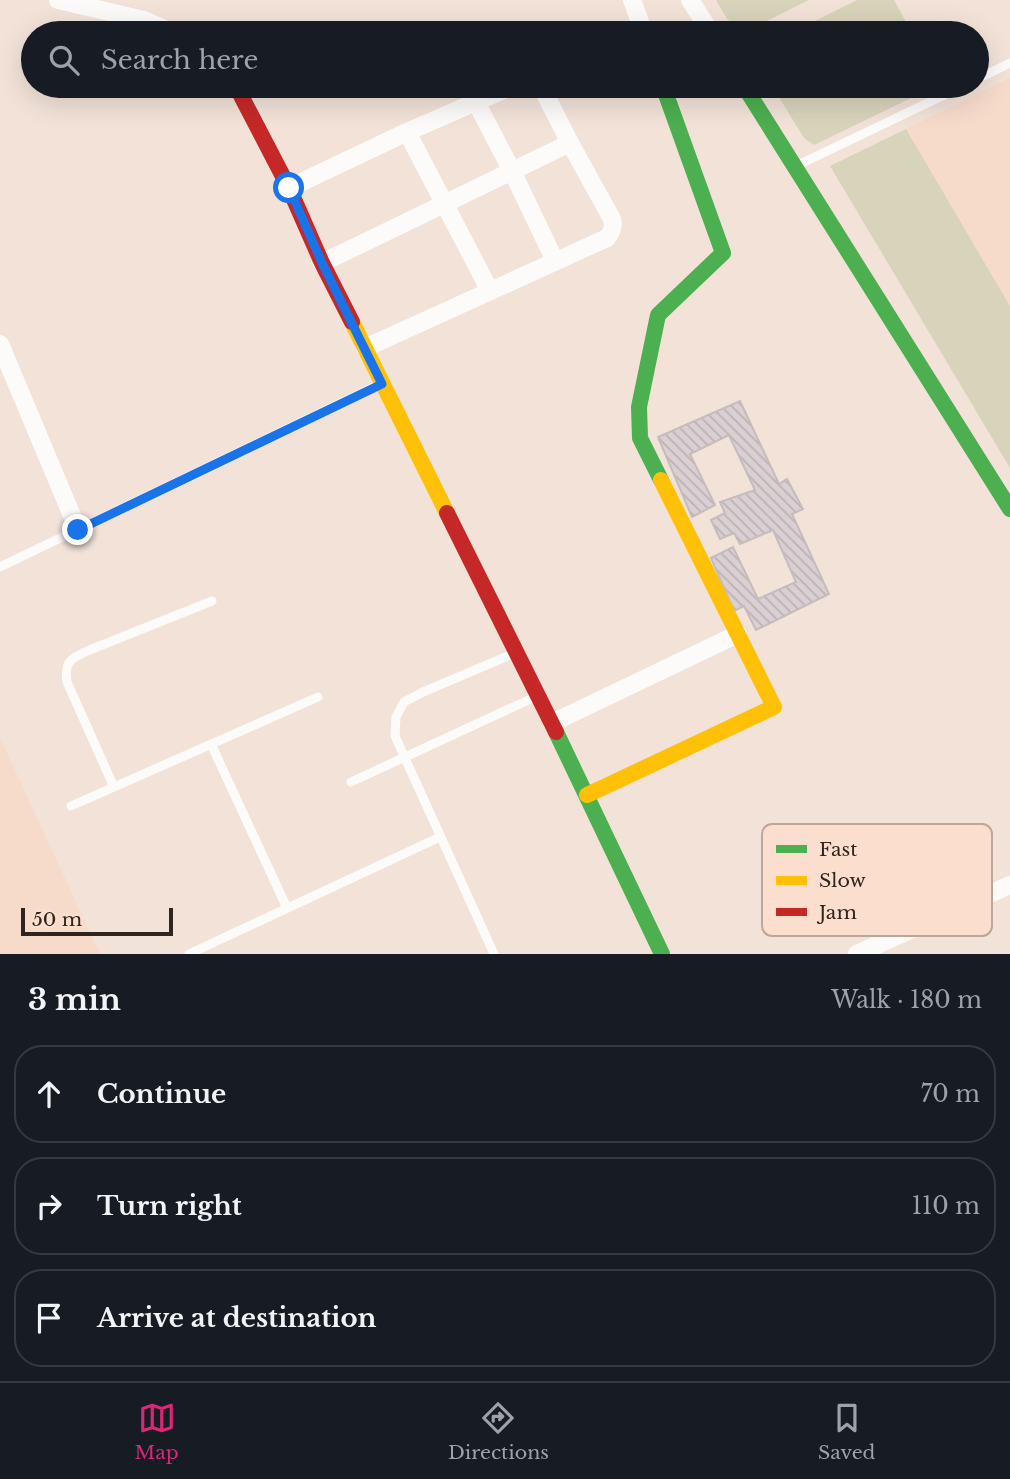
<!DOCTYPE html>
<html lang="en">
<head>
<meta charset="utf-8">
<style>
  body { margin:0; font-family:"Libre Baskerville",serif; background:#242831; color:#f1f3f6 }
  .scale { position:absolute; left:21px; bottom:18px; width:152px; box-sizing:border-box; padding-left:7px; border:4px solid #2f241e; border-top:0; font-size:19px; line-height:24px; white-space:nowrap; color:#2f241e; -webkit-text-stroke:5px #fcdece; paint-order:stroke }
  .stop { position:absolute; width:21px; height:21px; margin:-16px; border:5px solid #1a73e8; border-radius:50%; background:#fff }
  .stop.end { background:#1a73e8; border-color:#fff; box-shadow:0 2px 7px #0008 }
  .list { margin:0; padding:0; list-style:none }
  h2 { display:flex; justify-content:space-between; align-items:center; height:91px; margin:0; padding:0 28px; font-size:30px }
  h2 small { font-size:23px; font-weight:400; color:#9ea1a6 }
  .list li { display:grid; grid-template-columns:46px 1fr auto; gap:21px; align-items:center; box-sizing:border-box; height:98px; margin:0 14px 14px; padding:0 14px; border:2px solid #363941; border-radius:28px }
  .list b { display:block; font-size:26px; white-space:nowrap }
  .list em { font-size:23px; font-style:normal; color:#9ea1a6 }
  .icon { flex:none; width:38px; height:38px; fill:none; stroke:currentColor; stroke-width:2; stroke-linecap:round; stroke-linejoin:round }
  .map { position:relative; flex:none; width:1010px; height:954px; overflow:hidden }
  .search { position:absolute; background:#171b24; box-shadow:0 7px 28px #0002; left:21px; right:21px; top:21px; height:77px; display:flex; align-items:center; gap:18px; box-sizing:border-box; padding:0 24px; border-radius:38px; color:#9ea1a6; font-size:26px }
  .sheet { height:427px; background:#171b24 }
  nav { display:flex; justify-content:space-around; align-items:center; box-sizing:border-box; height:98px; border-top:2px solid #363941; background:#171b24; font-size:19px; color:#9ea1a6 }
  nav a { display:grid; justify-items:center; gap:4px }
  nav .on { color:#db2777 }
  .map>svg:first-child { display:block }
  .built { fill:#f6dbcb }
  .grass { fill:#d8d3bb }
  .building { fill:url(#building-back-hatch); stroke:#c5bcbc; stroke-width:2 }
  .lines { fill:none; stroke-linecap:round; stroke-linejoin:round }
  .lane { stroke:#fdfbf9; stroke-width:9 }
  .street { stroke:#fdfbf9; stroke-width:18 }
  .fast { stroke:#4caf50; stroke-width:16 }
  .slow { stroke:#ffc107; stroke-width:16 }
  .jam { stroke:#c62828; stroke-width:16 }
  .route { stroke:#1a73e8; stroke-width:9 }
  .key { fill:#fcdece; stroke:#bea699; stroke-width:2 }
  .key-label { font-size:19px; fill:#2f241e }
</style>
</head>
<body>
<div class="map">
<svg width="1010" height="954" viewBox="0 0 1010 954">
  <defs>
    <pattern id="building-back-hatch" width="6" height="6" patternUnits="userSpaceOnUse" patternTransform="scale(1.75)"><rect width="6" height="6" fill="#dacfd2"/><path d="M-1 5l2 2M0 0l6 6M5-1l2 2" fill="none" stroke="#bbb2b4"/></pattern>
  </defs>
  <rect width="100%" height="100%" fill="#f2e2d8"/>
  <path class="built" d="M1010,78V306L906,129Z
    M0,738L100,954H0Z"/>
  <path class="grass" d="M716,0H809L744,32L727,19Z
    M857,0H894L912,33H791Z
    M772,86H936L814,145L804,138Z
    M906,129L1010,306V468L830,166Z"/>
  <path class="building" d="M740,401L779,484L787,479L803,509L792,514L829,594L756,630L744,606L734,611L711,558L733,547L758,599L796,582L773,530L740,544L734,533L720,539L711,520L725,513L720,502L755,490L729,435L690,454L715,505L692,517L658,437Z"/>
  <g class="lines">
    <path class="lane" d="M977,79L1010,63
      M796,166L963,86
      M0,567L380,384
      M211,744L287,908
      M351,782L537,696
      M114,787L67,682C64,662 70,659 87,651L212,601
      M71,806L318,697
      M189,954L440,837
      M494,954L395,736L396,717L404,702L423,692L515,653"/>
    <path class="street" d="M58,0L144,20L173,33
      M632,0L644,33
      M690,0L711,33
      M476,102L512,171L555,261
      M407,132L490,291
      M289,188L407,132L513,86
      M322,263L570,143
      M0,344L78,530
      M365,348L607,238C612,232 614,227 612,219L570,143L541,86
      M552,723L738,634
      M857,954L1010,885"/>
    <path class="fast" d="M744,86L1010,509
      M661,480L640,438L639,407L658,315L723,253L663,86
      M556,732L662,954"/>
    <path class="slow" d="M352,322L447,513
      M587,795L774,707L661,480"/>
    <path class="jam" d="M236,86L289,188L322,263L352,322
      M447,513L556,732"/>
  </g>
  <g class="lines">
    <path class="route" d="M78,530L382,384L322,263L289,188"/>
  </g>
  <rect x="762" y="824" width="230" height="112" rx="10" class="key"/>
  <rect x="776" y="845" width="31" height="8" fill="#4caf50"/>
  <rect x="776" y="876" width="31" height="9" fill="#ffc107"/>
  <rect x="776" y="908" width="31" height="8" fill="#c62828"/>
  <g class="key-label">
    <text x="819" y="856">Fast</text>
    <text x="819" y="887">Slow</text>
    <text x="819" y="919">Jam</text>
  </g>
</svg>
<div class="scale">50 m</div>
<div class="stop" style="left:289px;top:188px"></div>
<div class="stop end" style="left:78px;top:530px"></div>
<div class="search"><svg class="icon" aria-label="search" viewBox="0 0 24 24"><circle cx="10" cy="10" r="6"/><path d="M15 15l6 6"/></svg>Search here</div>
</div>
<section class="sheet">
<h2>3 min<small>Walk · 180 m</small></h2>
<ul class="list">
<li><svg class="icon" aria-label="ahead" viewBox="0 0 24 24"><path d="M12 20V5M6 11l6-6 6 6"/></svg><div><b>Continue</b></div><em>70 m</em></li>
<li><svg class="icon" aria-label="right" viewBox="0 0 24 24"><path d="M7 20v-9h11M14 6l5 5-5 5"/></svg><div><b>Turn right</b></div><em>110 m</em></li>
<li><svg class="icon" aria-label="arrive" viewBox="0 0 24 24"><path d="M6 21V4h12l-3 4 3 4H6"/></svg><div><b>Arrive at destination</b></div></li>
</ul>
</section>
<nav>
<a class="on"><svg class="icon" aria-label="map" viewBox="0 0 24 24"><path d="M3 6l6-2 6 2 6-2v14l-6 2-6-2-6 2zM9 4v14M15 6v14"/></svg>Map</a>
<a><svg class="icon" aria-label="directions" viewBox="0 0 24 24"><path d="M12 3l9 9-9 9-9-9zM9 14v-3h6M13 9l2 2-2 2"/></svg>Directions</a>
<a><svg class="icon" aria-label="saved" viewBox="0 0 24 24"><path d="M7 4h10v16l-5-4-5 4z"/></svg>Saved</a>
</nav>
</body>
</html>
